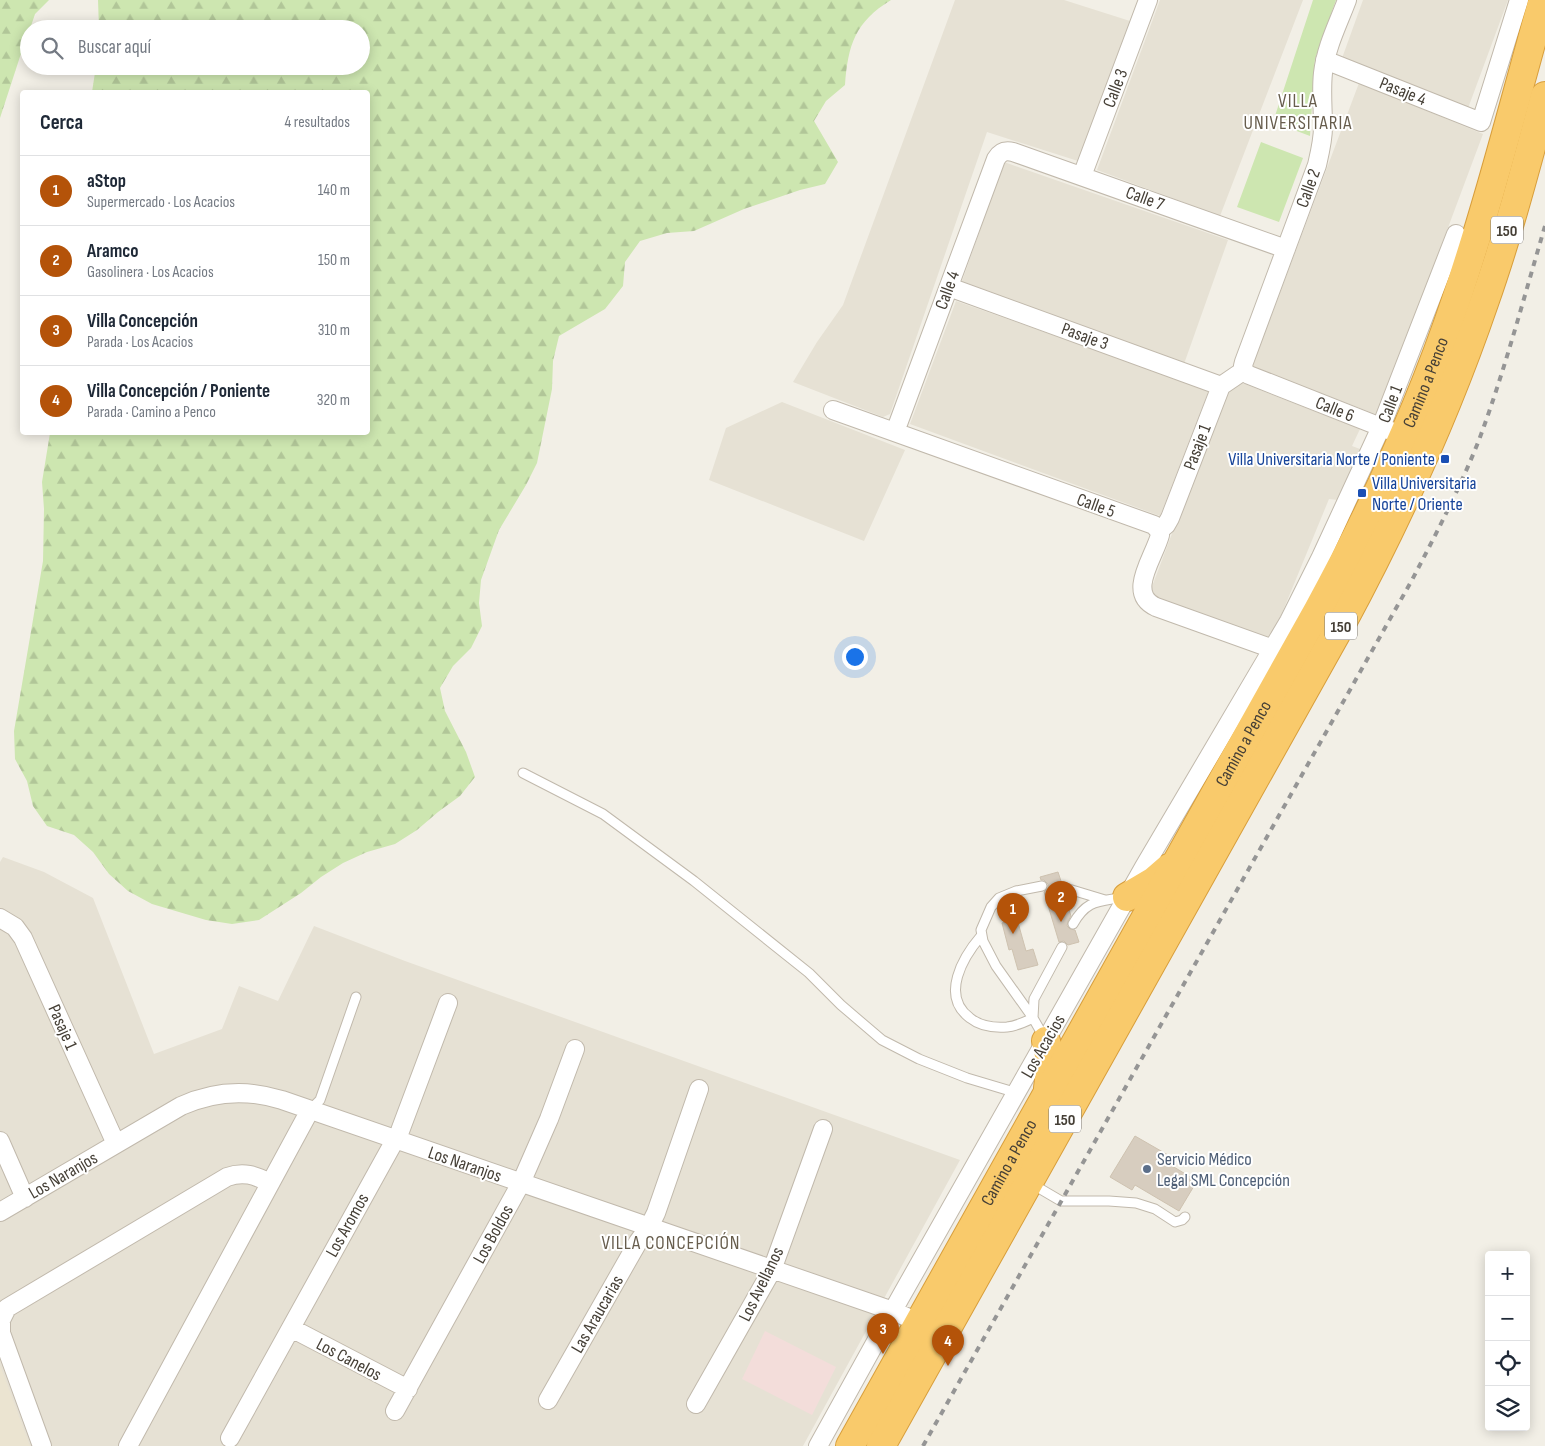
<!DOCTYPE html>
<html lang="es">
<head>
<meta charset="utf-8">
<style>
  body { margin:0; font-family:"Sofia Sans Condensed",sans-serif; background:#f2f2f3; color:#1f2937 }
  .controls { position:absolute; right:15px; bottom:15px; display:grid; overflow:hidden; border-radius:5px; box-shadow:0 2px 12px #0003 }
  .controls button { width:45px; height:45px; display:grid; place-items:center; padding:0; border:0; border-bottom:1px solid #e0e1e3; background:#fff; color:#1f2937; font:25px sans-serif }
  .you { position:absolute; left:854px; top:656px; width:18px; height:18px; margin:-12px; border:4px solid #fff; border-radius:50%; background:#1a73e8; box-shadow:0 0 0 8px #1a73e833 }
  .badge { display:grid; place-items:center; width:32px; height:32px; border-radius:50%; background:#b45309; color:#fff; font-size:16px; font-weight:700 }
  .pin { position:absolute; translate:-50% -41px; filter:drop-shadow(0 1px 2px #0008) }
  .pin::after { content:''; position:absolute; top:26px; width:18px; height:15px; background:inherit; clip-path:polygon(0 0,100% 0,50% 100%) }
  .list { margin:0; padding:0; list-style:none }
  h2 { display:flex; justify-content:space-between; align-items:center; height:65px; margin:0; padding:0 20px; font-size:21px }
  h2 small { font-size:16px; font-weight:400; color:#747a83 }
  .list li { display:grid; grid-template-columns:32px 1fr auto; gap:15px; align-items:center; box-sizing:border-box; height:70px; padding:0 20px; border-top:1px solid #e0e1e3 }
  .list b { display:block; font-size:19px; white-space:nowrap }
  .list p { margin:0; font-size:16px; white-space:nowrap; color:#747a83 }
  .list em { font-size:16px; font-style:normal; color:#747a83 }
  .icon { flex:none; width:28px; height:28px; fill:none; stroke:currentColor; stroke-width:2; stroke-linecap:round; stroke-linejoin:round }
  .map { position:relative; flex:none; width:1545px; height:1446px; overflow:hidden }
  .search { position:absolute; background:#fff; box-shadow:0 2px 12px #0003; left:20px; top:20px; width:350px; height:55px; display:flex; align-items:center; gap:12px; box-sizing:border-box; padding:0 18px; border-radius:28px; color:#747a83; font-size:19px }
  .panel { position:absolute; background:#fff; box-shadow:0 2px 12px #0003; left:20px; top:90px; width:350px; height:345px; border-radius:5px }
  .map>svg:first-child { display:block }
  .residential { fill:#e6e1d4 }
  .education { fill:#ebe4d1 }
  .medical { fill:#f3ddda }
  .green { fill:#cde6b0 }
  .forest { fill:url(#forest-firs) }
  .building { fill:#d7cdbf; stroke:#cec2b0 }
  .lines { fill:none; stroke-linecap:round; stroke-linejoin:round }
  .lane-casing { stroke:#c1b9ac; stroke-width:11 }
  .street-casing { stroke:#c1b9ac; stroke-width:20 }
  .highway-casing { stroke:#d89e3b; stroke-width:30 }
  .lane { stroke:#fff; stroke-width:9 }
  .street { stroke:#fff; stroke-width:18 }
  .highway { stroke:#f9ca6b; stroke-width:28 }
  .rail { stroke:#959595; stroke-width:4; stroke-dasharray:6 6; stroke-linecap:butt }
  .transit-dot { fill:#1a4fb4; stroke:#fff; stroke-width:2 }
  .service-dot { fill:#5c6f8a; stroke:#fff; stroke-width:2 }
  .labels { text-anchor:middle; stroke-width:4; stroke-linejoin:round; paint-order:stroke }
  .shield { fill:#fff; stroke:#7d7972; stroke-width:1 }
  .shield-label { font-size:16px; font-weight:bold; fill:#453f36 }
  .street-label { font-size:18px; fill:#453f36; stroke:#fff }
  .transit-label { font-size:18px; fill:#164399; stroke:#fff; text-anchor:end }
  .service-label { font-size:18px; fill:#4e5e75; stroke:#fff; text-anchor:start }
  .neighbourhood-label { font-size:19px; letter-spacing:1px; fill:#675d4d; stroke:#fff }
</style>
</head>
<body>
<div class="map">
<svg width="1545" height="1446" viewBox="0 0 1545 1446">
  <defs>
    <pattern id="forest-firs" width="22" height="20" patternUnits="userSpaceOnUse" patternTransform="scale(1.25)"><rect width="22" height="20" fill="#cde6b0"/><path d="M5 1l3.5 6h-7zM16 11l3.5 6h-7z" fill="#b1c698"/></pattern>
  </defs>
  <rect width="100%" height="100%" fill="#f2efe6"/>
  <path class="residential" d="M955,0H1064L1130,21L1078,161L987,132L890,414L883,417L793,382L817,342L843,305Z
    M1160,0H1303L1220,216L1097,170Z
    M1363,0H1508L1467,111L1341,61Z
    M1359,83L1483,134L1378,415L1252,367Z
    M1004,162L1228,240L1184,364L961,284Z
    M956,301L1209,390L1160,516L910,424Z
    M1237,381L1360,429L1352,446L1360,449L1338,500L1329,499L1273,635L1268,638L1152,600L1150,592L1227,387Z
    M782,402L905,450L864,541L709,480L726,428Z
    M3,857L44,872L93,898L154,1054L222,1029L239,986L278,1001L314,926L405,961L960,1160L803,1446H0V862Z"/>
  <path class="education" d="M0,1365L30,1446H0Z"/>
  <path class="medical" d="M765,1331L836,1367L812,1415L742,1379Z"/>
  <path class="green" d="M1313,0H1336L1315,59L1310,136L1273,122Z
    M1261,142L1303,158L1279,222L1237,207Z"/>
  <path class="forest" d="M0,0H49L35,14L30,29H29L0,118Z
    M98,0H891C855,22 848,45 845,85L826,101L814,121L838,162L825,184L800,190L744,209L694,231L667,233L640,241L625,262L623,286L605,309L559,336L553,361L552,389L537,463L526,485L499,530L481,580L479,603L482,626L471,648L453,666L440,688L445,711L466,752L475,777L460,796L438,812L417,830L395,844L367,852L343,863L321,877L301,893L259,920L232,924L206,920L152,904L128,891L109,874L93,852L74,835L47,826L33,806L27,781L15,759L14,731L43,561L44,509L42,482L50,433L368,432V92H92L96,66H361V29H99Z"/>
  <path class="building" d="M1058,872L1061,881L1056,885V889L1058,892L1064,894L1071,916L1068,921L1067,926L1070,929L1075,930L1079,942L1068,945L1064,941L1059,942L1044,892L1048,888V884L1044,880H1041L1040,877Z
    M1017,919L1026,951L1033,949L1038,965L1018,970L1012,949L1009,950L1002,923Z
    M1135,1136L1168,1155L1164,1161L1197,1181L1179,1211L1135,1185L1132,1190L1110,1177Z"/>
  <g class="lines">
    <g class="lane-casing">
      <path id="lane" d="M523,773L603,814L694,881L809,973L841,1005L882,1040L919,1059L967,1078L1017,1093
        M1062,887L1105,900
        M1073,924C1087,899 1099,902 1124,897
        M981,936C963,957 940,996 970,1018C980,1026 994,1028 1007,1027C1016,1026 1025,1022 1033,1018L996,966L983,941L981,930L991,907L999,898L1016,891L1042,886
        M1045,1039L1033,1018L1034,999L1062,947
        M310,1110L320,1100L356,997
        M1032,1184L1061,1201H1109L1136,1203L1155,1209L1175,1222L1182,1220L1185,1217"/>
    </g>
    <g class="street-casing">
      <path id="street" d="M1325,60L1481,122L1519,0
        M1082,176L1148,0
        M949,287L1221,386
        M1243,371V366L1244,362L1317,165C1320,152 1323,140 1323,127C1323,109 1321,91 1323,73C1326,47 1338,24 1347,0
        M1243,371L1249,375L1391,431
        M833,410L1154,525L1159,531L1160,535C1154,558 1126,593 1156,607L1273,649
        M895,432L996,159C1000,152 1005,150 1013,152L1286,249
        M1159,531L1166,525L1170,518L1221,386L1243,371
        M0,918L15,927L23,938L116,1144
        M0,1141L25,1198
        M0,1212L181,1106C214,1091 247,1089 282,1100L893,1311L927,1326
        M291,1328L408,1389
        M548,1400L638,1242L649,1227L656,1213L699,1089
        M696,1404L772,1270L823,1129
        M395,1411L521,1183L549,1119L575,1049
        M230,1438L400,1131L448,1003
        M42,1446L1,1333V1320L7,1308L227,1177C243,1171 255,1175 270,1183
        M128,1446L310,1110
        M818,1446L900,1298L1144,867L1289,621L1321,557L1381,427L1456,234"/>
    </g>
    <g class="highway-casing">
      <g id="highway">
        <path d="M1127,897L1154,881L1169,868"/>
        <path d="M1046,1041L1051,1064L1048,1088"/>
        <path id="s1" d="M850,1446L1318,610C1372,511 1420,408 1456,300C1489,202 1515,100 1543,0"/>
        <path d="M881,1446L1341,625C1397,521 1446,414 1484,303C1508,235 1526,166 1545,96"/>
      </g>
    </g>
    <use href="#lane" class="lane"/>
    <use href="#street" class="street"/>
    <use href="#highway" class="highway"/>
    <path class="rail" d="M923,1446L1412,580C1436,534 1460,488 1479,440C1505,370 1524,297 1545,226"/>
  </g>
  <g class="transit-dot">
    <rect x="1440" y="454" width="10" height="10" rx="2.5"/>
    <rect x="1357" y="488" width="10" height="10" rx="2.5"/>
  </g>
  <circle class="service-dot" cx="1147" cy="1169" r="5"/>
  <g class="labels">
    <g class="shield">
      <rect x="1491" y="216.5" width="32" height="27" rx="4"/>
      <rect x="1325" y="612.5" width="32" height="27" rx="4"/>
      <rect x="1049" y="1105.5" width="32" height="27" rx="4"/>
    </g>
    <g class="shield-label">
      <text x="1507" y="236">150</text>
      <text x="1341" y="632">150</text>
      <text x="1065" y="1125">150</text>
    </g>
    <g class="street-label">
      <text transform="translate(1115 88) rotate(-69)" y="6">Calle 3</text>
      <text transform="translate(1403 91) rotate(22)" y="6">Pasaje 4</text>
      <text transform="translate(1308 188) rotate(-70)" y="6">Calle 2</text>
      <text transform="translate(1145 198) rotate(20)" y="6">Calle 7</text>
      <text transform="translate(947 290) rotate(-70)" y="6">Calle 4</text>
      <text transform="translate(1085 336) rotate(20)" y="6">Pasaje 3</text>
      <text dy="6" stroke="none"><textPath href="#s1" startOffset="1210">Camino a Penco</textPath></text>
      <text transform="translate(1390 404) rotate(-69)" y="6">Calle 1</text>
      <text transform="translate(1335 409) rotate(22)" y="6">Calle 6</text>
      <text transform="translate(1197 447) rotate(-69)" y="6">Pasaje 1</text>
      <text transform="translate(1096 505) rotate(20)" y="6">Calle 5</text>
      <text dy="6" stroke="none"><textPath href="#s1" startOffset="805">Camino a Penco</textPath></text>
      <text transform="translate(63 1027) rotate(66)" y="6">Pasaje 1</text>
      <text transform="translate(1043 1046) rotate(-60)" y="6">Los Acacios</text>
      <text dy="6" stroke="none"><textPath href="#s1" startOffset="325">Camino a Penco</textPath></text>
      <text transform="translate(465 1164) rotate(19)" y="6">Los Naranjos</text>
      <text transform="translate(63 1175) rotate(-30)" y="6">Los Naranjos</text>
      <text transform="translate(347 1225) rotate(-61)" y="6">Los Aromos</text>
      <text transform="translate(493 1234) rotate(-61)" y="6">Los Boldos</text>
      <text transform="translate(761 1284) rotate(-64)" y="6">Los Avellanos</text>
      <text transform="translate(597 1314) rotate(-60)" y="6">Las Araucarias</text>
      <text transform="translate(349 1359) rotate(28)" y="6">Los Canelos</text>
    </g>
    <g class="transit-label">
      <text x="1435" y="465">Villa Universitaria Norte / Poniente</text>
      <text x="1372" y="489" text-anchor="start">Villa Universitaria<tspan x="1372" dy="21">Norte / Oriente</tspan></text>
    </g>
    <g class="service-label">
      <text x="1157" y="1165">Servicio Médico<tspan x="1157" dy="21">Legal SML Concepción</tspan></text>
    </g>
    <g class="neighbourhood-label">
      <text x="1298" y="107">VILLA<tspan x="1298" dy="22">UNIVERSITARIA</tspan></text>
      <text x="671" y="1249">VILLA CONCEPCIÓN</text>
    </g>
  </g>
</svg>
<div class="controls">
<button>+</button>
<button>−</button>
<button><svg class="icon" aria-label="locate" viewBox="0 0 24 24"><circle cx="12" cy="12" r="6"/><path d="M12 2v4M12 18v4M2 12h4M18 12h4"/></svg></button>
<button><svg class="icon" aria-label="layers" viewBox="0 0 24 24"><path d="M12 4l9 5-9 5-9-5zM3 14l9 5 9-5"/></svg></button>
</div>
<div class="you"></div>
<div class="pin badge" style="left:1013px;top:934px">1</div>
<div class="pin badge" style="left:1061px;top:922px">2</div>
<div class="pin badge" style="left:883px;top:1354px">3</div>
<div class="pin badge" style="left:948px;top:1366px">4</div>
<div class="search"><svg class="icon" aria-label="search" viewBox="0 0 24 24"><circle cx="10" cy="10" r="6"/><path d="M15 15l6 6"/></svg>Buscar aquí</div>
<section class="panel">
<h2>Cerca<small>4 resultados</small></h2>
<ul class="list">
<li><span class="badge">1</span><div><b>aStop</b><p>Supermercado · Los Acacios</p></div><em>140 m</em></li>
<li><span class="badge">2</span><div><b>Aramco</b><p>Gasolinera · Los Acacios</p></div><em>150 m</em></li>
<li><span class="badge">3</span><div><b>Villa Concepción</b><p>Parada · Los Acacios</p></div><em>310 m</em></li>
<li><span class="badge">4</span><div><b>Villa Concepción / Poniente</b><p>Parada · Camino a Penco</p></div><em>320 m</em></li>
</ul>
</section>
</div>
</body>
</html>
